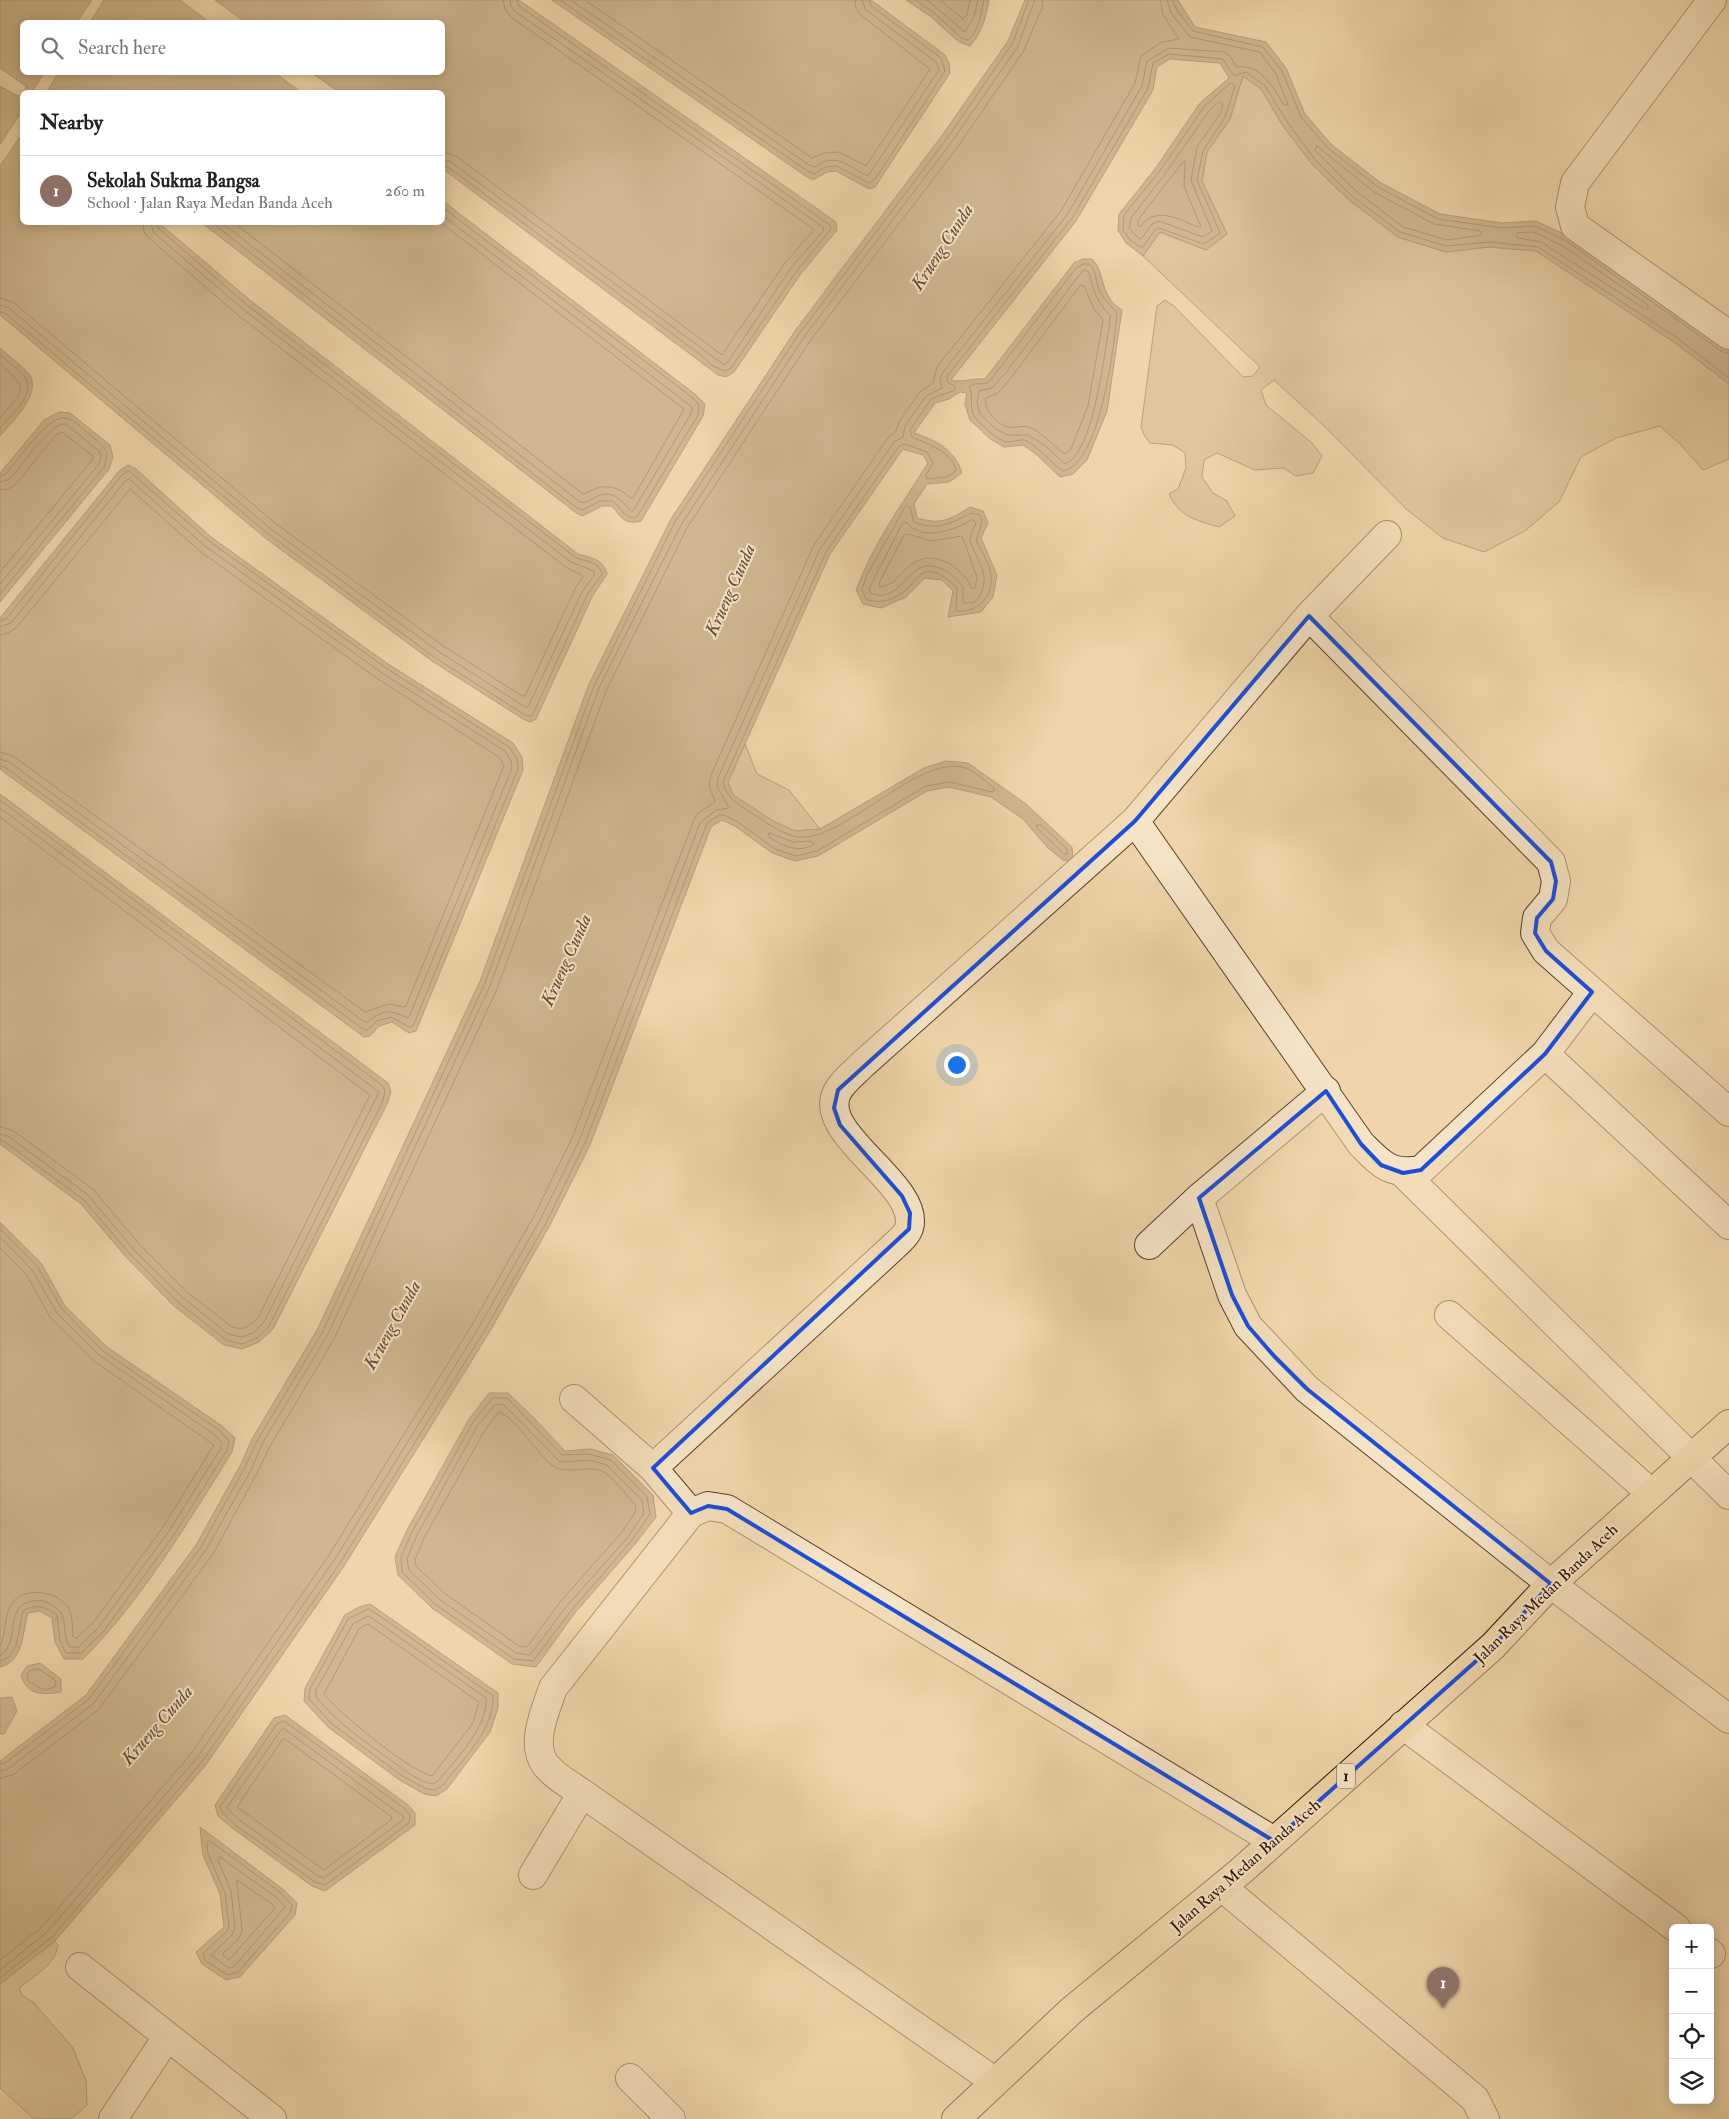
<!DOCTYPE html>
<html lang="en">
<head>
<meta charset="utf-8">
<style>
  body { margin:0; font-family:"IM FELL Double Pica",serif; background:#f6f6f6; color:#202124 }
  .controls { position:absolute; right:15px; bottom:15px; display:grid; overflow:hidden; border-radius:8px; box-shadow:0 2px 12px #0003 }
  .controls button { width:45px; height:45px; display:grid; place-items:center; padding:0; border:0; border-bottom:1px solid #e0e0e0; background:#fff; color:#202124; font:25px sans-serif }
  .you { position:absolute; left:956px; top:1064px; width:18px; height:18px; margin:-12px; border:4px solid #fff; border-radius:50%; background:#1a73e8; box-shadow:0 0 0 8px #1a73e833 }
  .badge { display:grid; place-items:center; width:32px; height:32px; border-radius:50%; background:#8f2418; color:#fff; font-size:16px; font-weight:700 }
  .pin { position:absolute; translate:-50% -41px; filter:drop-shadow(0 1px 2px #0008) }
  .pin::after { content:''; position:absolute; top:26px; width:18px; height:15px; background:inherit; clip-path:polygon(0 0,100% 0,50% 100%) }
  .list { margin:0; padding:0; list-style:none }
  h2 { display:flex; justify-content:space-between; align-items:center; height:65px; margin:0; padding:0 20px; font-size:21px }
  h2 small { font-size:16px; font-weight:400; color:#757577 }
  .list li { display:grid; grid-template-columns:32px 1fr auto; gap:15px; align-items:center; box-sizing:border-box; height:70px; padding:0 20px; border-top:1px solid #e0e0e0 }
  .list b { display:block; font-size:19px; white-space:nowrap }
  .list p { margin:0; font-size:16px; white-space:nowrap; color:#757577 }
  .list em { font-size:16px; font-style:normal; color:#757577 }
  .icon { flex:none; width:28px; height:28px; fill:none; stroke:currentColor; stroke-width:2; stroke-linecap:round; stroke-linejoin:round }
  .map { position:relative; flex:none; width:1729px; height:2119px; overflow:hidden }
  .search { position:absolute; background:#fff; box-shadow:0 2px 12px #0003; left:20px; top:20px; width:425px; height:55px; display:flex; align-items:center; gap:12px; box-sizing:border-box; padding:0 18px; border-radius:8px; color:#757577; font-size:19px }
  .panel { position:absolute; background:#fff; box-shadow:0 2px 12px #0003; left:20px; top:90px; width:425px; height:135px; border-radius:8px }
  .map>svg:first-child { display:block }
  .green { fill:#ceb38c; stroke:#7c6146 }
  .water { fill:#ac9270; stroke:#785e43 }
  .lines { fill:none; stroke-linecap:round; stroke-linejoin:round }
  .shore { stroke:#6b5038; stroke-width:1 }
  .minor-casing { stroke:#5b402a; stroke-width:30 }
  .highway-casing { stroke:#2a0f00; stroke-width:30 }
  .minor { stroke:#f5e4c7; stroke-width:28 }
  .highway { stroke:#efd5a9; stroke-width:28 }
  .marked { fill:none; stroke:#1d4ed8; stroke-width:4; stroke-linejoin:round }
  .labels { text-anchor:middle; stroke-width:4; stroke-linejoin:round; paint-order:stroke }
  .shield { fill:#f5e4c7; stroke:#674f3c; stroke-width:1 }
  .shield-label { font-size:15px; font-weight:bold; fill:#2a0f00 }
  .street-label { font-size:16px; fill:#2a0f00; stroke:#f5e4c7 }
  .water-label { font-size:18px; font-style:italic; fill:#644a32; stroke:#f5e4c7 }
</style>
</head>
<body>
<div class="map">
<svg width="1729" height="2119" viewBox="0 0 1729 2119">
  <rect width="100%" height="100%" fill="#efd5a9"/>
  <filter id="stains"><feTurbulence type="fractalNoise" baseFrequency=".004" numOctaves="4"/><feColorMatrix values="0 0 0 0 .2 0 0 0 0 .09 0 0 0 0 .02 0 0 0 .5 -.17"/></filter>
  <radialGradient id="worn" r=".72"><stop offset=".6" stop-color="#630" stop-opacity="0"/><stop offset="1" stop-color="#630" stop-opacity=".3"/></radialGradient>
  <path class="green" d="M1243,76L1261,89L1283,126L1312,164L1349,200L1398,237L1446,252L1489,247L1536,251L1674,342L1729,384V459L1703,470L1680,444L1660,426L1616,438L1581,457L1559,502L1525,531L1484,552L1443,538L1406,509L1323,425L1274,380L1261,390L1266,405L1312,443L1322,456L1313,473L1296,476L1283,468L1255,470L1217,453L1204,460L1202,477L1213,493L1227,501L1235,516L1219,527C1195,520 1180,517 1169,494L1178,489L1186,468L1185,453L1173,445L1150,443L1144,435L1141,427L1157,306L1165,300L1174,306L1243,377L1253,376L1260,367L1143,256L1160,232L1206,250L1227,234L1202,181L1207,152L1230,119Z
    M745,744L757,774L789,790L820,829L795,831L773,821L733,795L728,782Z
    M55,1941L58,1945C56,1965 33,1976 19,1988L22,1995L34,2003L73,2048L86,2081L87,2105L71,2119H34L0,2088V1984Z"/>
  <path class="water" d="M0,0H92L77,22H22V72L44,73L32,92H25L26,86L0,68Z
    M104,0H180L209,22H90Z
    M215,0H519L836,222L837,230L800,275L734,372L726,377L718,375L443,169L442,92H339L312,73L442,72V22H245Z
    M552,0H871L945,55L949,63L950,73L875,187L869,189L836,171L827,172L813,180L804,175Z
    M906,0H989C986,17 982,33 970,46L959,42L930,16Z
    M1025,0H1178L1195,27L1266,42L1286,68L1305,114L1332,145L1381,183L1440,214L1502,223L1536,221L1568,236L1722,343L1729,350V384L1674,342L1536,251L1489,247L1446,252L1398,237L1349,200L1312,164L1283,126L1261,89L1243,76L1230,119L1207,152L1202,181L1227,234L1206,250L1160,232L1143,256L1126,243L1118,230L1119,214L1155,169L1200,103L1229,78L1220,63L1170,59L1157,67L1153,90L1076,221L951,380C962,383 973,378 985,379L1074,263L1083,259H1092C1103,270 1101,286 1110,299C1113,304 1118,307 1122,310L1107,411L1087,460L1073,474L1060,477L1036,454L1023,445L1004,447L989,438L970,420L965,404L967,393L960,392L949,399L935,403L914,433C936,440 955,450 962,473L949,482L927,484L914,504L917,518C941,525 949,520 970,507L983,511L988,523L981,538L997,575L993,597L981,612L948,617L953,591L942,580L925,578L906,597L881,608L863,604L856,590C873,544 902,504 928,463L923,455L903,449L830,554L728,782L733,795L773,821L795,831L820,829L924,768L946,761L968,763L1026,804L1072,847L1073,862L1063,860L1048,848L1023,819L991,797L949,787L927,791L818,856L795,861L772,853L735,826L722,820L711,827L590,1145L550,1225L489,1333L344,1566L205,1766L55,1941L0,1984V1761L86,1695L196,1545L241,1464L252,1439L317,1330L480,981L589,684L671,519L795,331L943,134L1008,41Z
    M58,73H275L301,92H48L49,88Z
    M0,86L16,95L22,96V111L0,144Z
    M22,134V222L159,223L251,301L578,554C592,558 603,559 607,574L592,597L536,719L530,722L523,719L432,661L264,537L0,315V166Z
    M443,201L696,395L705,404L703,416L641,521C624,525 622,518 612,506H602L582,516L575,512L202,223L442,222Z
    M0,348C9,356 21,365 29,374C43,393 11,423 0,436Z
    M59,412L70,413L110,445L113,457L109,469L0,602V473L44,420Z
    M128,465L136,469L211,537L388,664L513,743L522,757L523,770L416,1031L409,1033L392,1022L379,1026L370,1036L364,1037L0,769V618L119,471Z
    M0,794L388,1083L391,1092L387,1104L273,1329L259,1342L242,1349L224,1345L174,1306L126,1257L81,1204L0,1144Z
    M0,1222L41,1263L65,1306L107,1347L222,1426L235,1438L232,1452C188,1522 142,1600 83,1659H64L55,1642L52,1618L40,1611L28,1613C22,1633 24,1661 0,1667Z
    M489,1393H508L535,1419L565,1451L590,1449L613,1455L653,1495L656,1517L636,1543L574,1614L536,1667L512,1664L432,1608L398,1575L395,1557L407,1530L469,1419Z
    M370,1604L498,1693V1708L490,1732L447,1789L436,1796L424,1794L398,1779L328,1727L304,1701L305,1688L345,1615L359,1607Z
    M40,1663L61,1679V1692C43,1695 27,1696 21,1675L27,1666Z
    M12,1697L17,1711L4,1734H0V1698Z
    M285,1715L408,1805L415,1813V1825L325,1891L312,1886L231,1827L218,1816L215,1805L274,1718Z
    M200,1827L284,1890L297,1903L295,1915L240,1977L226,1980L202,1964L196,1952L224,1927L220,1894L203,1855Z"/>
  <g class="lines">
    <path class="shore" d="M560,0L806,170L814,174L825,167L837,166L869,183L876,178L945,71L941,58L871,6L869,0
      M571,0L809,165L815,167C837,151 848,167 868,176L939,70L936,62L866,10L862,0
      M585,0L812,158L824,153L839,152L866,166L930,69L861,15L856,9L855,0
      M915,0L933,12L962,38L968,40C979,31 981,13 984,0
      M927,0L965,32L974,17L978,0
      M940,0L963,19L967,15L970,0
      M1173,0L1176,9L1193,31L1263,47L1282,71L1301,117L1329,149L1378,187L1438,219L1502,228L1535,226L1565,240L1724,353H1729
      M1231,83L1235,86L1225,117L1203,151L1197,180L1220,233L1204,244L1159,228L1155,230L1143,247H1140L1130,240L1123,230L1124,215L1159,172L1204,107Z
      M1219,102L1223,104L1220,114L1197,147L1191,180L1212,231L1203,237L1159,221L1152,224L1142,238L1139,239L1129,228L1131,218L1164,175L1209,111Z
      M1317,146L1374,192L1434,224L1480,231L1482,235L1447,240L1403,227L1356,191L1315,150Z
      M442,152L456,156L722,355L785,263L813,231L812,228L511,17L505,9L503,0
      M442,159L451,162L724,365L727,363L791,268L824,230L823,227L516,12L511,6L510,0
      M1185,162L1184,186L1201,227H1198C1179,220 1157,205 1141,226H1138V220L1182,163Z
      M442,166L448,167L701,355L713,366L725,371L731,368L796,272L831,229L830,225L519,6L517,0
      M211,222L577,508L583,510L600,501H612C621,506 624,520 637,517L698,415L699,405L693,398L442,207
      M221,222L580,502C587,504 589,500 595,497C611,489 621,499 630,510L633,511L692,412V407L442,215
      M233,222L583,494C587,494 589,491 593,490C606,483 621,488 630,498H633L684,409L440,222
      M1534,232L1563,246L1648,305V309H1645L1541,242L1518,238L1516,236L1518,233Z
      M1084,264H1089C1097,271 1095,278 1098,287C1102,299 1111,304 1117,314C1114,347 1100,464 1063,471C1050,462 1041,449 1027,441C1021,438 1014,442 1007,442C999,441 978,423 974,416C969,406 974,396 969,387C974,381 982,386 989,382L1076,268Z
      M1085,270L1089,272C1093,290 1097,303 1110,315L1109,328C1104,356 1093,454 1065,464L1044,445L1028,435H1007L996,429L980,414L977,403L979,391L992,388L1004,375L1081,273Z
      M1081,285L1084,286L1094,309L1103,320L1088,406L1071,449L1065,454C1053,446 1044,434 1031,428C1023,424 1015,429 1008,427C997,425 983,409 986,398L998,393L1010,379Z
      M0,298L14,303L275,523L442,645L522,696H525L575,589L583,577L582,575L567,568L239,316L149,238L144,232L143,222
      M0,305L9,308L271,529L438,651L525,707H528L582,592L594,575V571L571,562L244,310L154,233L150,222
      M0,312L5,313L267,533L434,657L525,715L532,716L587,595L602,574C600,561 585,562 575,557L247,305L158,228L157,222
      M0,355C8,362 21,370 26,379C35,396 9,417 0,428
      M0,363C30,391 24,389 0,418
      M0,476L6,474C16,462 50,413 66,418C76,420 86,432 94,438C105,447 110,452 104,467L0,594
      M0,482L10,479C20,468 51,421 66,424L100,452L101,457L99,464L0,584
      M0,490L8,489L15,485L56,435L62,432L93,456L92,460L0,572
      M906,506L910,507L914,522C935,531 951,524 971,513L980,515L982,523L976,540C981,551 990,563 991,576C993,598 977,613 956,611L957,588C949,580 935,567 923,573C919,575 915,581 911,585C900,597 883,606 866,599L862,589L867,575Z
      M971,520H974L976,523L971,535L970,541C979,564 994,580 975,602L963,603V587C955,575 935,560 920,568C903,577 894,603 871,593L869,589L903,522H906C922,542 953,531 971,520Z
      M908,534L931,541L962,536L977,577L975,588L972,589C964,569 938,551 917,561C902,568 897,586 879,587L880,581L904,535Z
      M0,621L6,619L122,475L129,471L209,541L386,668L509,747L517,759L518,769L413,1026L409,1027L391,1017L377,1021L366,1031L5,767L0,766
      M0,627L11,623L126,480L129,479L205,546L382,673L505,751L511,761L512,768L409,1017L407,1018C388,1008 382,1011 366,1023L9,762L0,759
      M0,635L8,633L16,628L130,489L201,552L378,679L499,757L504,766L406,1006L403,1007L389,1004L365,1012L13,756L0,752
      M0,800L383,1086L385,1092L382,1103L269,1326L257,1338L242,1344L226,1340L178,1302L130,1254L84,1200L5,1142L0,1140
      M0,808L379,1092L264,1322L253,1333L242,1337L228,1334L182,1297L134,1250L88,1195L8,1136L0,1134
      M0,817L370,1095L258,1318C249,1326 244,1331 232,1327L187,1292L140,1245L93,1189L12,1130L0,1127
      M1037,825H1041L1067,849V854H1064L1037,828Z
      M769,833L793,842L812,841L814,844C800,854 782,846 769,837Z
      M0,1229L37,1266L62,1309L103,1351L219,1430L229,1441L227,1450L174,1535L103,1632L81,1653H66L60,1641L57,1615C47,1607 34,1603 23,1611C18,1627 20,1657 0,1661
      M0,1237L32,1270L57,1313L99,1355L215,1435L222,1443L221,1448L169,1531L98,1628L79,1647H70C59,1631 72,1615 51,1605C45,1601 41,1600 33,1601C2,1606 22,1643 0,1655
      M0,1248L26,1274L50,1317L94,1361L214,1445L163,1527L93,1623L77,1638L73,1637C72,1628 73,1617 69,1609C60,1592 27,1586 14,1601C3,1613 7,1633 0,1646
      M493,1398H507L562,1455L589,1454L611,1460L647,1497L650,1514L632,1540L571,1611L533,1661L514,1659L435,1604L402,1572L401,1557L412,1532L473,1422Z
      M496,1404L504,1405L559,1461L565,1462L589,1460L607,1465L642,1500L644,1513L628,1537L566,1607L530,1655L516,1653L439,1599L409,1570L407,1559L417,1535L478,1425Z
      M499,1412C518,1420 536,1453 553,1466C566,1475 586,1465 602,1471C611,1475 627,1496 635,1504L636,1511L622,1532L560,1602L527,1647L519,1646L444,1593L416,1566L415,1559L424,1538L485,1430Z
      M369,1609L377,1614L493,1696C494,1730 463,1759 443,1785L435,1790L426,1789L401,1775L331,1723L309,1699L310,1689L348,1619Z
      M369,1616L486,1698C488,1727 456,1759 439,1780C436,1783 433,1785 429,1783C415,1780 401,1767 389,1759C363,1740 336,1722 316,1697V1690L353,1624Z
      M368,1624L479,1702L473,1723L432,1776C408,1770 340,1714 324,1694L359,1629Z
      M39,1669L56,1681L55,1687L44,1690L28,1681L27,1676L29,1671Z
      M284,1721L404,1808L410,1815L409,1823L325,1885L315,1882L234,1824L223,1813L220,1807L277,1724Z
      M283,1728L404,1817L403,1820L324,1878L318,1876L238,1819L227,1808Z
      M285,1739L392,1817L391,1820L324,1870L237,1807L282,1740Z
      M0,1764L5,1763L89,1699L201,1547L245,1467L257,1441L322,1333L485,983L594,686L675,522L799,334L948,137L1012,44L1029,0
      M0,1771L8,1769L94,1703L206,1550L251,1470L262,1444L327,1336L490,986L599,688L681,525L804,337L953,140L1017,48L1035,0
      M0,1778L13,1775L99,1709L213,1554L257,1473L269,1448L334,1339L497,989L606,691L687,528L810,341L959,145L1023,52L1042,8L1043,0
      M210,1841L281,1893L292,1905L290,1913L238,1972L228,1975L206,1961L203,1954L227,1931L229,1927L225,1893L208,1854L207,1843Z
      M220,1857L277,1898L285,1907L234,1967L229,1968L211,1955L232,1935L235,1927L231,1891L218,1860Z
      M237,1880L272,1904L275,1908L229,1960L224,1956L223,1953L238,1940L242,1932Z
      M0,1960L42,1927L190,1755L329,1555L473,1323L534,1216L572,1138L694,820L698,813L715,802L709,785L711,775L814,545L887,439L896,431L899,422L920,392L933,383L937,367L1061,211L1135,83L1141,56L1162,42L1179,39L1163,15L1160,0
      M0,1970L47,1932L196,1759L335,1559L479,1327L540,1220L579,1141L700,823L716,810L729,808L717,786L718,778L820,549L894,442L903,437L905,426L926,396L942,388L940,379L943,372L1067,215L1142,86L1147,61L1169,48L1224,52L1230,56L1236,67C1260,63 1273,87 1284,105H1288L1276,74L1260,52L1190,37L1171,13L1167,0
      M0,1978L52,1937L201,1763L340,1563L485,1330L546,1223L585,1143L707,823L719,815H724L738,822L775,849L796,856L817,851L926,786L950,782L992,792L994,791V788C986,782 975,771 966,768C916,752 839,849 793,836C780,832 767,823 756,816C741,806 727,800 723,782L826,552L899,446L905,444L927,452L933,463L926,475L927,479L947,477L956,471C954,452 927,444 912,437L910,430L931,399L955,390V386L947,382L948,375L1072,218L1148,88L1153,63L1169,54L1223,59L1234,76L1246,72L1265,86L1288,123L1316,161L1352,196L1400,232L1446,246L1490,242L1538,247L1677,338L1729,378"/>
    <g class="minor-casing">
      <path id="minor" d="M1712,0L1575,183L1570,207L1575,226L1729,335
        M1309,616L1551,862L1556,881L1553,899L1537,918L1535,933L1546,951L1729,1112
        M1135,821L1361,1144C1382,1165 1390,1175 1421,1170L1545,1054L1592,992
        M1545,1054L1729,1225
        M1403,1173L1729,1495
        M1199,1198L1232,1295L1248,1326L1307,1389L1551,1584L1729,1719
        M1149,1245L1199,1198L1326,1091
        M1449,1315L1651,1493
        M574,1399L653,1468L691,1513
        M653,1468L892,1248C897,1243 907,1235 909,1228C922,1184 810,1132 839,1089C845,1080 855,1072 863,1064L1135,821L1309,616L1387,535
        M1403,1725L1676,1928
        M533,1875L582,1793
        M1222,1887L1475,2099L1485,2119
        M1710,1953L1711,1954
        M80,1967L272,2119
        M630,2078L671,2119
        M994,2081L582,1793C570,1785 554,1776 545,1764C530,1743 546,1709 553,1688L691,1513L708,1506L727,1509L1274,1841
        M113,2119L167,2037"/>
    </g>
    <g class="highway-casing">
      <path id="highway" d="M956,2119L1072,2010L1241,1871L1493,1646L1551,1584L1729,1424"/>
    </g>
    <use href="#minor" class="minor"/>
    <use href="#highway" class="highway"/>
  </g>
  <path d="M0 0H1729V2119H0ZM1309,616L1551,862L1556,881L1553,899L1537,918L1535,933L1546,951L1592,992L1545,1054L1421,1170L1403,1173L1381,1165L1361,1144L1326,1091L1199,1198L1232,1295L1248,1326L1274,1356L1307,1389L1551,1584L1493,1646L1274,1841L727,1509L708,1506L691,1513L653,1468L909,1229L910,1213L902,1196L840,1125L834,1108L838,1090L1135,821Z" fill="#efd5a9" fill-opacity=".55" fill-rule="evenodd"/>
  <path class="marked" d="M1309,616L1551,862L1556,881L1553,899L1537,918L1535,933L1546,951L1592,992L1545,1054L1421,1170L1403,1173L1381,1165L1361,1144L1326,1091L1199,1198L1232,1295L1248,1326L1274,1356L1307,1389L1551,1584L1493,1646L1274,1841L727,1509L708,1506L691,1513L653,1468L909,1229L910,1213L902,1196L840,1125L834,1108L838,1090L1135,821Z"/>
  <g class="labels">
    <rect class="shield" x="1337" y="1763.5" width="18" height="25" rx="4"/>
    <g class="shield-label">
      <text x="1346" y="1781">1</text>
    </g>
    <g class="street-label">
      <text transform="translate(1545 1593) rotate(-44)" y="6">Jalan Raya Medan Banda Aceh</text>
      <text transform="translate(1245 1865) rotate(-41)" y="6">Jalan Raya Medan Banda Aceh</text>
    </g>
    <g class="water-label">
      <text transform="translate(942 247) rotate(-57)" y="6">Krueng Cunda</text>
      <text transform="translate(730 590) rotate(-66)" y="6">Krueng Cunda</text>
      <text transform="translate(566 960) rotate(-66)" y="6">Krueng Cunda</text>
      <text transform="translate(392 1325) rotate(-61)" y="6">Krueng Cunda</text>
      <text transform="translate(157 1725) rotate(-49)" y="6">Krueng Cunda</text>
    </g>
  </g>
  <rect width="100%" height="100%" filter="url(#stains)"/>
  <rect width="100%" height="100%" fill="url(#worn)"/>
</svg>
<div class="controls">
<button>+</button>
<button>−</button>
<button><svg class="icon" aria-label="locate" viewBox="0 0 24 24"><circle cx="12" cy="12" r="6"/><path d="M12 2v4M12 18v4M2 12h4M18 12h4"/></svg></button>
<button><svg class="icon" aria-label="layers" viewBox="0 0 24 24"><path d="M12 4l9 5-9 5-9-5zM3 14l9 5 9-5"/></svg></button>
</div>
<div class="you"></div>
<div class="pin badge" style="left:1443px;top:2008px;background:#8d6e63">1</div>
<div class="search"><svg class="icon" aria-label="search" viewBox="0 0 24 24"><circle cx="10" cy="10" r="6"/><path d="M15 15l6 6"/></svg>Search here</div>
<section class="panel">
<h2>Nearby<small></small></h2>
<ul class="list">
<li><span class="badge" style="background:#8d6e63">1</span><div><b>Sekolah Sukma Bangsa</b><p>School · Jalan Raya Medan Banda Aceh</p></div><em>260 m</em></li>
</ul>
</section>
</div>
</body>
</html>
